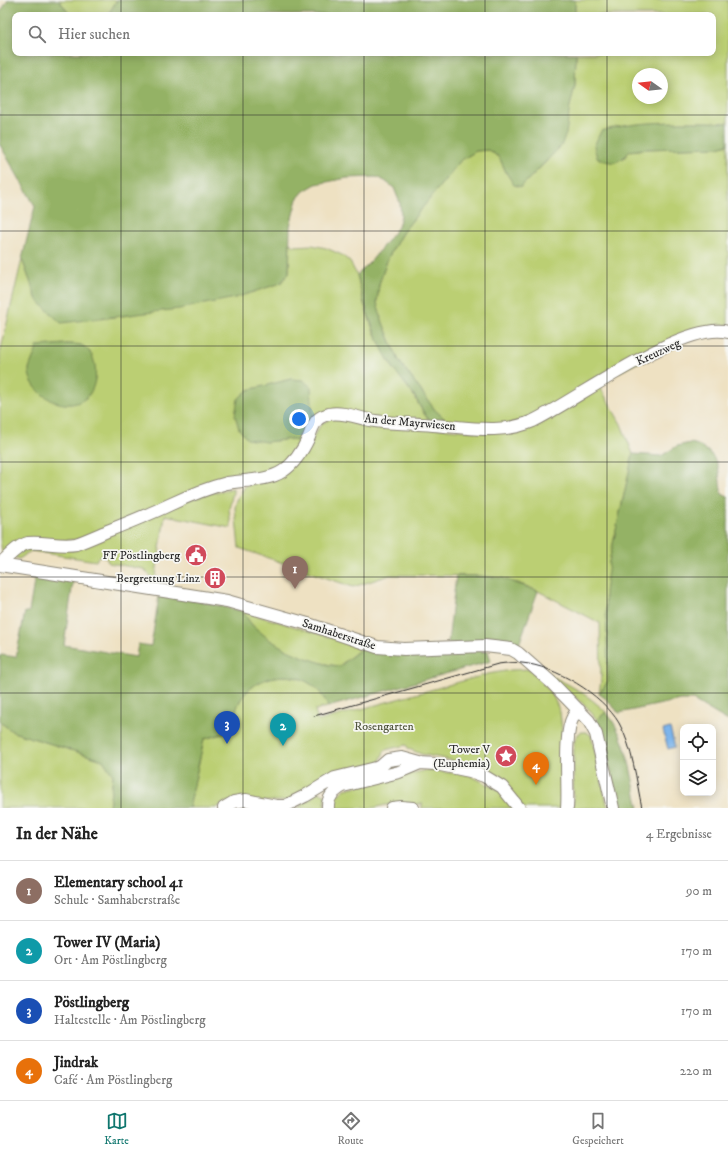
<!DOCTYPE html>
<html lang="de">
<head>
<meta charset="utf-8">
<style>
  body { margin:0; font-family:"IM FELL DW Pica",serif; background:#f6f6f6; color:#222 }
  .controls { position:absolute; right:12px; bottom:12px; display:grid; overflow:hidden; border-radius:8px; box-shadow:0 2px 10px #0003 }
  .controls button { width:36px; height:36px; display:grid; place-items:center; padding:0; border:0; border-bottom:1px solid #e0e0e0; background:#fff; color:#222; font:20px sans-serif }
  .compass { position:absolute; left:632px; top:68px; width:36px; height:36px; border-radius:50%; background:#fff; box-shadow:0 2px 10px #0003; rotate:285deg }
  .you { position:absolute; left:299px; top:419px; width:14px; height:14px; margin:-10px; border:3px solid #fff; border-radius:50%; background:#1a73e8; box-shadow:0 0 0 6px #1a73e833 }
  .badge { display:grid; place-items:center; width:26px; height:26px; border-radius:50%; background:#0f766e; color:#fff; font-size:13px; font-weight:700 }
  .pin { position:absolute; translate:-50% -33px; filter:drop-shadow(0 1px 2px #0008) }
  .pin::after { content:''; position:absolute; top:21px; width:14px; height:12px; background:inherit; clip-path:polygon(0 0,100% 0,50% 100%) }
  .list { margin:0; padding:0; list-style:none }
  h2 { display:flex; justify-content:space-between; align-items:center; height:52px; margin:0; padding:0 16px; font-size:17px }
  h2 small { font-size:13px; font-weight:400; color:#767676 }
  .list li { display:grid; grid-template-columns:26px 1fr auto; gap:12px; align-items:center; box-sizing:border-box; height:60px; padding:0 16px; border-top:1px solid #e0e0e0 }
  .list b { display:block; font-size:15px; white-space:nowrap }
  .list p { margin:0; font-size:13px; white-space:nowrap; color:#767676 }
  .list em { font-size:13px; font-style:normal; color:#767676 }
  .icon { flex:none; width:22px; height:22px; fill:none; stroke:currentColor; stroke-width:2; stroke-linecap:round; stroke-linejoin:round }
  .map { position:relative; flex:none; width:728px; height:808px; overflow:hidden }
  .search { position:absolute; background:#fff; box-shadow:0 2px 10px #0003; left:12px; right:12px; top:12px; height:44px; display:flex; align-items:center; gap:10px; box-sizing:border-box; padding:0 14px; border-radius:8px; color:#767676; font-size:15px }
  .sheet { height:292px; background:#fff }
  nav { display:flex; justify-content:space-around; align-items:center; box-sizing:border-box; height:56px; border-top:1px solid #e0e0e0; background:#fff; font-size:11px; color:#767676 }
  nav a { display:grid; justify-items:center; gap:2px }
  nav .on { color:#0f766e }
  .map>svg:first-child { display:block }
  .green { fill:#bbcf73; stroke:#737d4f; fill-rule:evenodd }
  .forest { fill:#94b265; stroke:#606e48 }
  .water { fill:#7bb4eb; stroke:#53708b }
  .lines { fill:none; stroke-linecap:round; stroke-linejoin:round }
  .minor-casing { stroke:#8c8676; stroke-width:14 }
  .minor { stroke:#fff; stroke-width:12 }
  .tram { stroke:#2b2b2b; stroke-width:1 }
  .grid { fill:none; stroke:#2b2b2b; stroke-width:1; stroke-opacity:0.55 }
  .labels { text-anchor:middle; stroke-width:3.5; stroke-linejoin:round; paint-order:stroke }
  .street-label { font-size:12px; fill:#2b2b2b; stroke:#f6f6f2 }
  .poi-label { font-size:12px; fill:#2b2b2b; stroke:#f6f6f2; text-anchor:end }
  .park-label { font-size:12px; fill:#4f543d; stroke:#f6f6f2 }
</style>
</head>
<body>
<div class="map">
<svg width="728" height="808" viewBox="0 0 728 808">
  <rect width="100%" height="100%" fill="#f6f6f2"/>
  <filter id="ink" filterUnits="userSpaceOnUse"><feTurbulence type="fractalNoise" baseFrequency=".025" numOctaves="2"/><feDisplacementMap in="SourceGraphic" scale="8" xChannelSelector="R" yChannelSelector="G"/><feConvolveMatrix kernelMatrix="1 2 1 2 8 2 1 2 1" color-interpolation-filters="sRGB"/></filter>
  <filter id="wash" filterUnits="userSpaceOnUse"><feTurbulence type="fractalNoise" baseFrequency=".012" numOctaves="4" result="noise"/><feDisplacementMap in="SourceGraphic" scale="16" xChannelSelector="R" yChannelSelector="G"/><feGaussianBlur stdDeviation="0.9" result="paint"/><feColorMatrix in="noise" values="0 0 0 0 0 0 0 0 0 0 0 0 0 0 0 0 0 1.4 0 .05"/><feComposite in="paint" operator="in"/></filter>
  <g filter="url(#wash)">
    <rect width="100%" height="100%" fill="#eee1c2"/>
    <path class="green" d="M59,0H117L108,15H70Z
      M575,0H728V123C690,121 653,123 615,127L623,159L630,151L644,149L718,147L728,144V326L723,324L707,327L532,417L507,425L448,422L435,410L399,361L383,323L377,303L379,284L388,258L402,233L460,161L476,151L488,150L499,157L507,174L521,187L547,161L570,106L575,85L576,53H713V15H575ZM638,74H662V98H638Z
      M290,243L294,246L312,245L326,248L342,255L350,262L357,275L364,304L373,330L390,363L414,396L424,414L430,421L313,418L312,410L291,379L249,390L266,442L292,439L301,444L283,466L80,539L57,541L3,556L0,540V353L22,259L37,300L92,320L130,315L262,289L281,283L289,273ZM66,344L81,345L91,353L29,369L33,359L53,345Z
      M600,387L621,424L633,454L609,562L607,631L608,681L599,694L601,680L600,623L538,591L518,583L480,576L390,575L353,587L239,548L235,508L237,500L242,491L245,486L277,479L310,442L322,423L332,418L491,433Z
      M233,488V492L229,509L231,528L165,515L155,581L144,569L108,563L107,559L102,556L98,557L96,561L31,551L19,559L14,557L28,548H65L196,497Z
      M242,611L363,647L339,666C309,663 275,648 253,626C249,622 246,616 242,611Z
      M530,669L542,682L553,696L560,712L562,730L561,808H524L476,769L455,761L421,754L409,749L406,745L385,750L379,763L288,801L226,802L216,808H189L204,739L236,730C235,725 234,719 235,714C245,669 312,661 328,707L315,710L318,721L488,674L511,670Z
      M545,673C569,684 587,694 606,712L597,720L587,707Z
      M0,722L13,732L103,760L113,775L109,808H0Z
      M582,732H586L591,735L608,808H573L574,742L578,734Z
      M427,770L469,775L501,791L513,808H421L423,804L386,805L373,808H334L333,803L336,796L345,789Z
      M319,792L326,796L324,808H297Z"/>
    <path class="forest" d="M8,0H59L70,15H15V53H576L575,85L570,106L566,134L561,146L521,187L514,185L507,174L499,157L488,150L476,151L460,161L402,233L388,258L379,284L377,303L383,323L399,361L435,410L448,422L430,421C423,413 419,404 414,395C406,384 397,375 390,363C374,336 364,305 357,275L372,260L398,227L401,215L400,203L394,188L385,181L376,177L347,178L332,181L316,184L304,191L297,199L290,226L289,273L281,283L235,298L179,309L61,323L37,300L22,259L35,206L0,145V13Z
      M117,0H575V15H108Z
      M707,122L728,123V144L718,147L644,149L630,151C617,165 613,164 597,158L594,146L601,131C635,121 671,122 707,122Z
      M66,344C70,344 77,344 81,345C99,353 99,383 88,396C75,409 56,405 43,395C36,389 28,379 29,369C30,364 36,352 38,346Z
      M291,379L303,380L311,387L313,418L301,444L292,439L266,442L247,439L239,429L235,415L238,399L248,390Z
      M690,443C705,445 717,457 719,472C720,480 720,487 722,494L728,497V721L693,700H681L619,713L606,699L599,694L608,681L607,631L605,593L609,562L633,454L661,456L677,446Z
      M35,576L73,582L64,645L136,657L138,644L151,646L159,596L199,601L242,611L252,625L270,640L289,651L306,658L329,665L340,666L363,647L488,651L491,661L328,707C312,661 245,669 235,714C234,719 235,725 236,730L204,739L189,808H109L113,775L103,760L13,732L0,722V656L1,655L16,657L25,612H29Z
      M456,576H480L502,578L538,591L518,647L448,643Z
      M606,712C628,738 631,776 639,808H620L604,743L597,720Z"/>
    <path class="water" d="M670,728L675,747L668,749L663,730Z"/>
  </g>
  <g filter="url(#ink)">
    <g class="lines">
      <g class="minor-casing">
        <path id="minor" d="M0,564C8,557 18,545 28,543C43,541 60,547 76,544C87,540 98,535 110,530C130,522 150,514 169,505C188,496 207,488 227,483C245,480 268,481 283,471C295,463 303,450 309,437C311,431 313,425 317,420C320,417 325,415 329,414C344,411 361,419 375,421C394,424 414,423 433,425C466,427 501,435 533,421C575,401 684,320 728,332
          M0,565L227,601L308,624L377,647L404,649L485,646L511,649L518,653L552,683L589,721L596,734L613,808
          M224,808L234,802L246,800L276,806H285L305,796L335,778L380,767L388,760L402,758L420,763L436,764L470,771L484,776L502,787L519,808
          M328,808C327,797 334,791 343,786L399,772L420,763
          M392,808L401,807L413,808
          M567,808C569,786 563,735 573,717C574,714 577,712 579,710"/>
      </g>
      <use href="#minor" class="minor"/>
      <path class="tram" d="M314,716L498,664C506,663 514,662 522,663C555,666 602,694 619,723C633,748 636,780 642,808"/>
    </g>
  </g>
  <path class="grid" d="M121,0V15M243,0V15M364,0V15M485,0V15M607,0V15M121,53V808M243,53V808M364,53V808M485,53V808M607,53V808M0,115H728M0,231H728M0,346H728M0,462H728M0,577H728M0,693H728"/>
  <defs>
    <g id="civic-disc" transform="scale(1.15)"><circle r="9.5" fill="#d1495b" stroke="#f6f6f2"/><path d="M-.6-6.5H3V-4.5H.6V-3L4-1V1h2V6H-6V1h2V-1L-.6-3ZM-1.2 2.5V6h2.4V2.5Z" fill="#fff"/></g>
    <g id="building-disc" transform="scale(1.15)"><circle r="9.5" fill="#d1495b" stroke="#f6f6f2"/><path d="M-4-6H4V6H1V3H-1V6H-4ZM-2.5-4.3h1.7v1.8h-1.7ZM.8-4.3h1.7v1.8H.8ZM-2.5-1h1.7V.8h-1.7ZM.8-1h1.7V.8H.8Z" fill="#fff"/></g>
    <g id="sight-disc" transform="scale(1.15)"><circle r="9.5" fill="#d1495b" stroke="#f6f6f2"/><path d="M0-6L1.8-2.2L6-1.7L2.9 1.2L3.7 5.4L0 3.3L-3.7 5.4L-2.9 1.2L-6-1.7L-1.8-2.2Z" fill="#fff"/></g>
  </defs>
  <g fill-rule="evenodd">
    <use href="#civic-disc" x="196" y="555"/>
    <use href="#building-disc" x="215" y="578"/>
    <use href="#sight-disc" x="506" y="756"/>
  </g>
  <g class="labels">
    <g class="street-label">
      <text transform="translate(658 352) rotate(-25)" y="4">Kreuzweg</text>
      <text transform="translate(410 422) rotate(5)" y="4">An der Mayrwiesen</text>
      <text transform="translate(339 634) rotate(18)" y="4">Samhaberstraße</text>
    </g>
    <g class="poi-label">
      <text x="180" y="559">FF Pöstlingberg</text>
      <text x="200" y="582">Bergrettung Linz</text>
      <text x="490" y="753">Tower V<tspan x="490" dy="14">(Euphemia)</tspan></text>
    </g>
    <g class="park-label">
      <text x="384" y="730">Rosengarten</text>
    </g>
  </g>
</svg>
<div class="controls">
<button><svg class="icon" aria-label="locate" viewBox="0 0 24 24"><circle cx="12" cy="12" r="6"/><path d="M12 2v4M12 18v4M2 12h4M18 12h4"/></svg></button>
<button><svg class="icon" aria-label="layers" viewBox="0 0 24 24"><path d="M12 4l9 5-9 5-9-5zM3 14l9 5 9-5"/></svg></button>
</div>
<svg class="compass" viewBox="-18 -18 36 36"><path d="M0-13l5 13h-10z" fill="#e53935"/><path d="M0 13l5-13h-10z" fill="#767676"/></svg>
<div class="you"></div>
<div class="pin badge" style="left:295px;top:589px;background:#8d6e63">1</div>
<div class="pin badge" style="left:283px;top:746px;background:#0f9aa8">2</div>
<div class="pin badge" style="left:227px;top:744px;background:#1a4fb4">3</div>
<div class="pin badge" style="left:536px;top:785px;background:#e8710a">4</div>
<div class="search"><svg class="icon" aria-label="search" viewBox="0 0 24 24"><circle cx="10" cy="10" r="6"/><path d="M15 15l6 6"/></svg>Hier suchen</div>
</div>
<section class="sheet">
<h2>In der Nähe<small>4 Ergebnisse</small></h2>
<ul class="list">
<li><span class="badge" style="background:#8d6e63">1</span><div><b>Elementary school 41</b><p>Schule · Samhaberstraße</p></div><em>90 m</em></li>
<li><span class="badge" style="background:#0f9aa8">2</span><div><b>Tower IV (Maria)</b><p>Ort · Am Pöstlingberg</p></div><em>170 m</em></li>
<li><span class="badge" style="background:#1a4fb4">3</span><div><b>Pöstlingberg</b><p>Haltestelle · Am Pöstlingberg</p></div><em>170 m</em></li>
<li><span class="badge" style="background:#e8710a">4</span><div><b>Jindrak</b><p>Café · Am Pöstlingberg</p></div><em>220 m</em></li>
</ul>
</section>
<nav>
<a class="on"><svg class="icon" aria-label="map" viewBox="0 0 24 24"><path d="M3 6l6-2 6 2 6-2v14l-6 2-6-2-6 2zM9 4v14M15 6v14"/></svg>Karte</a>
<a><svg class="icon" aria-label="directions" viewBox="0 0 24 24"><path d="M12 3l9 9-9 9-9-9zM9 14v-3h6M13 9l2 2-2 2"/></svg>Route</a>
<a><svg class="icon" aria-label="saved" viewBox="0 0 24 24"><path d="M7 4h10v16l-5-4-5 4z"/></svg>Gespeichert</a>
</nav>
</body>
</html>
